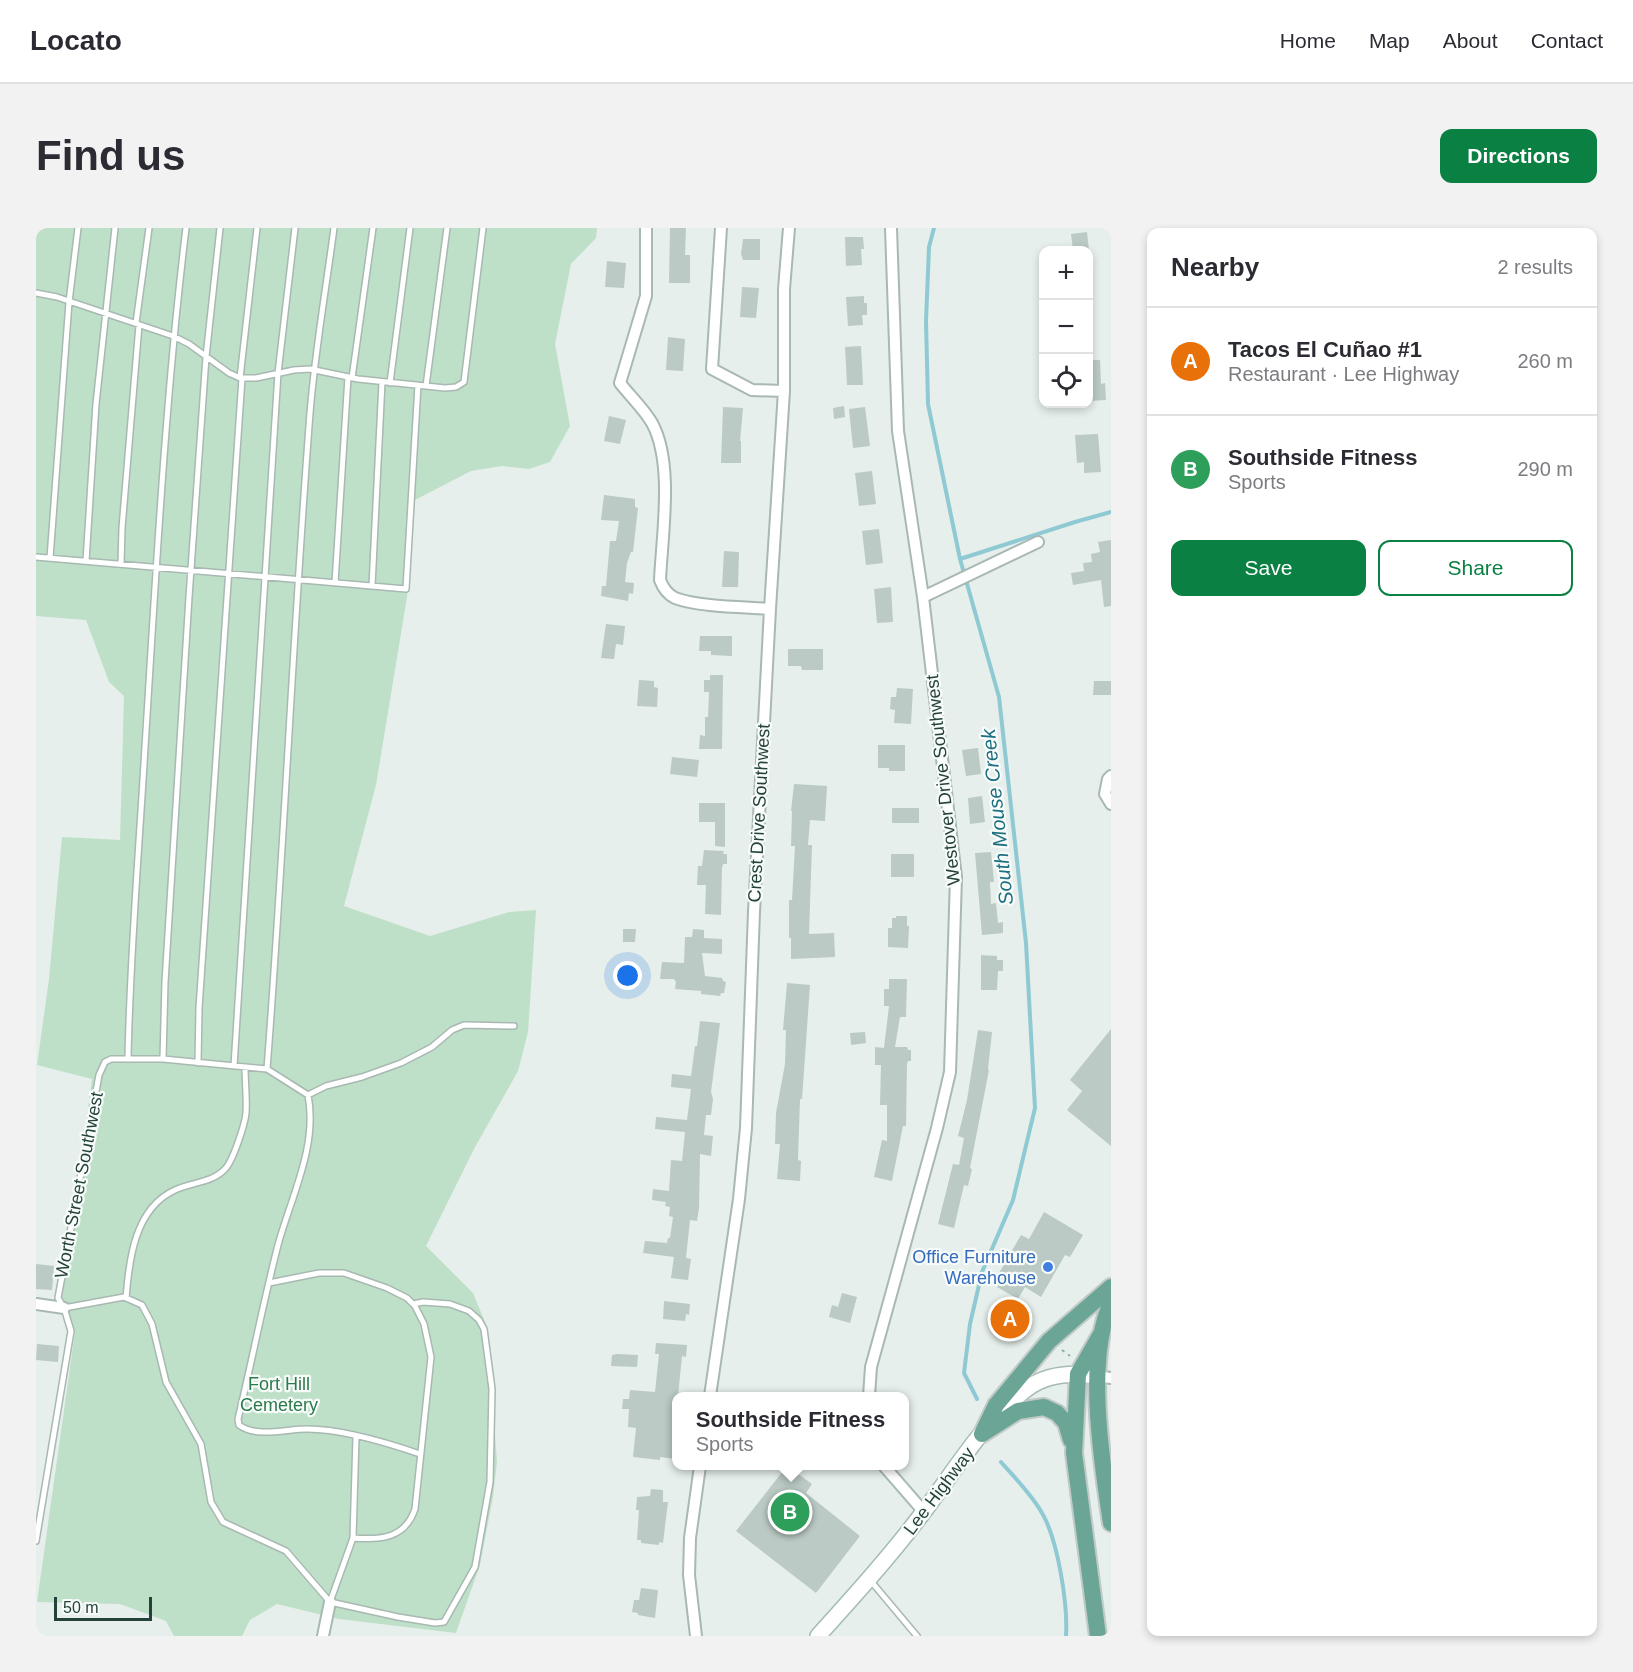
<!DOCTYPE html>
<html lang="en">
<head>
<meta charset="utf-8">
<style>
  body { margin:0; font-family:Arial,sans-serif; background:#f2f2f3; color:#2b2b33 }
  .controls { position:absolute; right:18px; top:18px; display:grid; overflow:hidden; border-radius:12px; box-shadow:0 3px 9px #0003 }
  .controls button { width:54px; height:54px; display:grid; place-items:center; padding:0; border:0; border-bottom:2px solid #e1e1e2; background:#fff; color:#2b2b33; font:30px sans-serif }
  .scale { position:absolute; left:18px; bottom:15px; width:98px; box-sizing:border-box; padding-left:6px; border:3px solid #24423a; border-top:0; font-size:16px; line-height:21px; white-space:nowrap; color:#24423a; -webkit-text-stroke:4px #f7fbf9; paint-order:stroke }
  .you { position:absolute; left:592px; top:748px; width:21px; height:21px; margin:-15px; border:4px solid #fff; border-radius:50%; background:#1a73e8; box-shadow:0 0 0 9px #1a73e833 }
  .badge { display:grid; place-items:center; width:39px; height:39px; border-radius:50%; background:#0b8043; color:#fff; font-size:20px; font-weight:700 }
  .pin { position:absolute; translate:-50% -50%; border:3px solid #fff; box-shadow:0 2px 6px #0006 }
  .popup { position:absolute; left:636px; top:1164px; width:237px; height:78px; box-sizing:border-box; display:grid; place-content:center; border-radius:12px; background:#fff; filter:drop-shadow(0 2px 4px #0005); font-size:20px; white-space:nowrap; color:#7c7c81 }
  .popup b { font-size:22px; color:#2b2b33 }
  .popup::after { content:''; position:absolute; left:50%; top:100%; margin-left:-12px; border:12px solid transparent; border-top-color:#fff }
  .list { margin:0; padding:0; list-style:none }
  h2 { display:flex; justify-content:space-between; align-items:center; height:78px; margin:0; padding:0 24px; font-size:26px }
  h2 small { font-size:20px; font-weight:400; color:#7c7c81 }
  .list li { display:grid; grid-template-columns:39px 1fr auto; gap:18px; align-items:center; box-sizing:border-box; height:108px; padding:0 24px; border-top:2px solid #e1e1e2 }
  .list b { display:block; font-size:22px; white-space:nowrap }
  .list p { margin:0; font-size:20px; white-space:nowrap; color:#7c7c81 }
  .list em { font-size:20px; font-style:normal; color:#7c7c81 }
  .actions { display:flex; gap:12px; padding:18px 24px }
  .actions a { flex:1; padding:14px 0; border:2px solid #0b8043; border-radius:12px; text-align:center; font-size:21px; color:#0b8043 }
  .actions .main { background:#0b8043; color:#fff }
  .icon { flex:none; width:33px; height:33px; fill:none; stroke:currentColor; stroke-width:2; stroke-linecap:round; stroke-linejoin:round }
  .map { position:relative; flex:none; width:1075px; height:1408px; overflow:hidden; border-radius:12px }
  header { display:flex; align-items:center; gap:36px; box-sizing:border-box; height:84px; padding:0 30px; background:#fff; border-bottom:2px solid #e1e1e2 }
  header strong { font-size:28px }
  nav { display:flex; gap:33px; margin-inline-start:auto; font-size:21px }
  .intro { display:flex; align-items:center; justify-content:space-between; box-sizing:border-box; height:144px; padding:0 36px }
  h1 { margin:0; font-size:42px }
  .button { padding:15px 27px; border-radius:12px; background:#0b8043; color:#fff; font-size:21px; font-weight:700 }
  main { display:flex; gap:36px; padding:0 36px }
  aside { flex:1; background:#fff; border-radius:12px; box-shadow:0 3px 9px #0003 }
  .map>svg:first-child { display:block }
  .green { fill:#bfe0c8 }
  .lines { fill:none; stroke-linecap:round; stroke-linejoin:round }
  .stream { stroke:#8ec9d4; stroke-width:4 }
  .building { fill:#bbcac4 }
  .lane-casing { stroke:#a8b8b2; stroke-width:8 }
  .street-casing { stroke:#a8b8b2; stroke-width:14 }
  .secondary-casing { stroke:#a4bbb3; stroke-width:18 }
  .primary-casing { stroke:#c2cac8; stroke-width:20 }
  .path { stroke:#86b3a5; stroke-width:2; stroke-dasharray:3 4.5; stroke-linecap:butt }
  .lane { stroke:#fff; stroke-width:5 }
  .street { stroke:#fff; stroke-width:10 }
  .secondary { stroke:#fff; stroke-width:15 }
  .primary { stroke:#6aa596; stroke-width:16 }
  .shop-dot { fill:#3f7fe0; stroke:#f7fbf9; stroke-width:2 }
  .labels { text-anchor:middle; stroke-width:4.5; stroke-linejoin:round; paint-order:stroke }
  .street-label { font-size:18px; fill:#24423a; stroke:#f7fbf9 }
  .shop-label { font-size:18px; fill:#366cbe; stroke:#f7fbf9; text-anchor:end }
  .park-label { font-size:18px; fill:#2d7a4b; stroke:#f7fbf9 }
  .water-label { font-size:20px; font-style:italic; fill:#1c6f80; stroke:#f7fbf9 }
</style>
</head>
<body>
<header>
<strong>Locato</strong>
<nav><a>Home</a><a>Map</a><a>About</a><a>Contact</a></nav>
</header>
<div class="intro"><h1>Find us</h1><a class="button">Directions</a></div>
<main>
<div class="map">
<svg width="1075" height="1408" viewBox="0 0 1075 1408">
  <rect width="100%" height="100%" fill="#e6efeb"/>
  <path class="green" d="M0,0H561L560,10L535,36L519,116L534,198L514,234L493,241L466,238L435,243L379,272L371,369L340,557L308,678L394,708L473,684L500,682L492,804L482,843L438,921L390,1018L437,1065L451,1099L461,1234L457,1269L444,1337L420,1405L303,1391L241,1376L214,1392L206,1408H138L130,1393L84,1376L1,1374L39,1104L26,1070L56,851L1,837L13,751L26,609L84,612L88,468L73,454L50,392L0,388Z"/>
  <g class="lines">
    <path class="stream" d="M898,0L893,19L890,93L892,176L924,331L963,469L990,715L999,880L977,972L946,1044L934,1096L928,1145L941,1171
      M924,331L1039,294L1075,284
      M965,1234C979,1250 996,1267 1006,1285C1022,1312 1032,1377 1030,1408"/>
  </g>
  <path class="building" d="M634,0H650L649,27H654V55H633Z
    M1051,4L1053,22H1037L1035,6Z
    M809,9H827L828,21H825L826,37L810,38Z
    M707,11H724V32H707L705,26Z
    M571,33L590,35L588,60L569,59Z
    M706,59L723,60L720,90L704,89Z
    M828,68V75H831V87H826L827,97L812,98L810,69Z
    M632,109L649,111L647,143L630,142Z
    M825,118L827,157H811L809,119Z
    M1053,132H1064L1065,156L1069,155L1070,172L1053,173Z
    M808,178L809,189L798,191L797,180Z
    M687,179L707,180L704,213H705V235H685Z
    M829,179L834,218L817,220L813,181Z
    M573,188L590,192L584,216L568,213Z
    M1062,206L1065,244L1048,245V234L1041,235L1039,207Z
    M836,243L840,276L823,278L819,245Z
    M568,267L599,271V279L602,280L597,324H595L591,335L589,354L598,355L597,366L593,365L592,373L565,368L566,358H570L574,313H580L583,293L565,292Z
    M843,301L847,335L830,337L826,303Z
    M1075,312V378L1068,379L1065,352L1037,357L1035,345L1048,343L1047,335L1056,334L1055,326L1064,324L1062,314Z
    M688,323L703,324L702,359H686Z
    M855,359L857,394L841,395L838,361Z
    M570,396L589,398L587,417L580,416L578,431L565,430Z
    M664,408H696V428L675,427V423H663Z
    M752,421H787V442H766L765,438H752Z
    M674,447H687L686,521H663L664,507L669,508V489H672L673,464H668V452H674Z
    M603,452L618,453V459L622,460L621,479L601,478Z
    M1058,453H1075V467H1057Z
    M861,460L877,461L875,496L858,495L859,482L854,481L855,469H860Z
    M842,517H869V543H853V540H842Z
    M942,520L945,546L930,548L926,522Z
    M636,529L663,532L661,549L634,546Z
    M758,556L791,558L789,593L774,592L772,617H776L773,706L798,705L799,729L755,731V710H753V672H756L759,618H755L756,583H755Z
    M946,568L949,594L934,596L932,570Z
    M663,575H689V619L679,618V594H663Z
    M856,580H883V595H856Z
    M668,622L688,623L687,626H691V636H687L686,640L685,687L669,686L670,657H661L662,638H666Z
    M955,624L958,654H954L955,676L960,675L962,695L967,694V705L946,707L939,625Z
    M855,626H878V649H855Z
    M860,688H871V698H873L872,720L852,719V700H856V690H860Z
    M587,701H600L599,714H587Z
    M657,701L668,702V710L686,711V726L666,725L669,748L686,750L687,753L690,754L688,765H685L684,768L665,766V763L639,761L640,754L638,751H624L626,734L648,735L649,709H656Z
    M945,727L961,728V732H967V743H962L961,762H945Z
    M853,751H871L870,789H864L859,819H871L872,822H875V833H872L871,836L870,898H867L856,953L838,949L846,912L851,913V877H844L845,837H839V819L848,820L853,778H848V761H853Z
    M751,755L774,757L766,871H764L762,932L765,933L764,953L741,951L744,916H739L740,885L749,836L750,802H747Z
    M664,793L684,795L675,864L677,871L675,887H670L668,907L677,908L675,928L664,926L663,980L661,993L654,992L650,1030L655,1031L652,1052L635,1050L638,1029L607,1025L609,1013L631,1015L632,1010H634L637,989L633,988L634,979L629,978L630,974L616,972L617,961L633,963L635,932L646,933L649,904L619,901L620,889L651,892L655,861L635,859L636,846L655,848L659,818H661Z
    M1075,801V918L1031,882L1046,863L1034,852Z
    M942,802L956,804L952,841L953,842L934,940L936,941L932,958L928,957L918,1000L902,996L917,936L923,937L928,910L922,908L931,872Z
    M829,804L830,815L815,817L814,805Z
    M1008,984L1047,1007L1034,1029L1029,1027L1005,1069L989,1059L982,1071L961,1059L967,1048L963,1045L985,1007L993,1011Z
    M0,1036L18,1038L16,1062L0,1061Z
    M806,1065L821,1069L814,1095L793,1089L796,1077L802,1079Z
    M628,1073L654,1076L653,1087L650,1086L649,1093L627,1091Z
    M971,1080L986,1092L977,1102L963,1090Z
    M620,1115L651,1117L650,1129L646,1128L642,1168H640V1231L624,1229V1232L597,1229L600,1200L592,1199L593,1181H586L587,1171H593L594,1162L619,1164L623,1126H619Z
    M1,1116L23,1118L22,1134L0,1132Z
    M581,1126L602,1127L601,1139L575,1138L576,1127Z
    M751,1238L776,1256L770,1265L824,1308L780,1365L700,1303Z
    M615,1261L627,1262V1274H632L627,1315L623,1314V1317L605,1315V1312H601L603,1282H600L601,1269L614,1268Z
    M605,1360L622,1362L619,1390L602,1387V1385L596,1384L598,1372H603Z"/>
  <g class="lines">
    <g class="lane-casing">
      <path id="lane" d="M0,65L21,69L137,108L153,116L193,145L204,150H220L258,142L274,141L322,151L409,160L420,159L428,154L447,0
        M100,95L113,0
        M204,150L221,0
        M316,150L337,0
        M354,155L374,0
        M390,158L411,0
        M0,329L370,361L382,157
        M14,330L33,74L42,0
        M50,333L60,176L79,0
        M85,336L86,300L103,97
        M299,355L312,149
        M336,358L346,154
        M92,830C94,726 103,623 109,519C120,346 129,172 150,0
        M127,831L129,754L153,369L170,129L184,0
        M162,835L163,780L206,150
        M198,838L242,145L259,0
        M231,841C248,622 257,403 274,185C279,123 290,61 298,0
        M272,867L290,858L326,849L365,835L396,819L416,802L428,797L478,798
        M233,1055L283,1045H308L351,1060L371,1070L379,1078L388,1096L395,1129L379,1281C369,1311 344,1312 317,1310
        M90,1070C93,1031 99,980 139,962C156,954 176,955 189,941C197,933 209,896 210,885C211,870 209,854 209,839
        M28,1080L88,1069L106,1077L116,1096L130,1154L165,1216L175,1274L187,1294L250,1323L294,1374L362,1389L399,1395L408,1394L439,1339L454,1254L456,1161L448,1101L443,1092L433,1083L414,1076L387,1074L377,1076
        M0,1313L35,1103L28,1080L22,1070L63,847L69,834L75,831H127L231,841L272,867C282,918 255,969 242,1017C227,1075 216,1133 202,1191L203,1197C220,1210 250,1201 271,1201C304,1201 352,1215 384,1226
        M834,1352L881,1408
        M294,1374L317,1310L320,1209"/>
    </g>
    <g class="street-casing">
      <path id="street" d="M610,0V68L584,155C594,168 608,181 616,195C638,235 626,307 624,352C627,360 631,366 639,370C663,379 707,379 734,381
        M685,0L676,141L716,162L748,163
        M887,369L1002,314
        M1075,548L1072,551L1069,566L1075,576
        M0,1076L28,1080
        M1061,1148L1075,1150
        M674,1168L703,971L710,900L718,684L734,381L748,163V61L753,0
        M833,1168L835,1139L901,900L914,844L920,649L887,369L862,203L855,0
        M848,1238L888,1284
        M287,1408L294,1374
        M660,1408L653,1347L654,1310L664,1238"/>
    </g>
    <g class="secondary-casing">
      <path id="secondary" d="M782,1408C819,1367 856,1326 889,1282C920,1241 949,1191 992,1160C1010,1147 1032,1145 1053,1147"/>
    </g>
    <g class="primary-casing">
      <path id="primary" d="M1075,1075C1049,1131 1066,1235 1075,1295
        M946,1206L960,1177L1013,1113L1075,1059
        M946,1206L982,1183L1008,1179L1021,1185L1030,1195L1035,1212
        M1062,1408L1038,1225L1042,1146L1065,1106"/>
    </g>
    <path class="path" d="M1026,1122L1034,1128"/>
    <use href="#lane" class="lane"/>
    <use href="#street" class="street"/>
    <use href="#secondary" class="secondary"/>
    <use href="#primary" class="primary"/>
  </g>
  <circle class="shop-dot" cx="1012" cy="1039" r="6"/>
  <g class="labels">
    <g class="street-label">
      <text transform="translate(907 552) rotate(-96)" y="6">Westover Drive Southwest</text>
      <text transform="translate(723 585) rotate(-87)" y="6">Crest Drive Southwest</text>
      <text transform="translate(43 957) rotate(-79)" y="6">Worth Street Southwest</text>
      <text transform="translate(903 1263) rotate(-53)" y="6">Lee Highway</text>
    </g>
    <g class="shop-label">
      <text x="1000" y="1035">Office Furniture<tspan x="1000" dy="21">Warehouse</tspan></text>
    </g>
    <g class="park-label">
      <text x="243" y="1162">Fort Hill<tspan x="243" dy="21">Cemetery</tspan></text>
    </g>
    <g class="water-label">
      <text transform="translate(961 589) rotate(-96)" y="7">South Mouse Creek</text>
    </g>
  </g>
</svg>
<div class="controls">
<button>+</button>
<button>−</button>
<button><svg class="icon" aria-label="locate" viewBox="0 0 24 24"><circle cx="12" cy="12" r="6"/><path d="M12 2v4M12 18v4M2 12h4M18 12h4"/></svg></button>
</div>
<div class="scale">50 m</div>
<div class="you"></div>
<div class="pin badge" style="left:974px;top:1091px;background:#e8710a">A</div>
<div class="pin badge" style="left:754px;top:1284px;background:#2e9e5b">B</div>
<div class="popup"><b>Southside Fitness</b>Sports</div>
</div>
<aside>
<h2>Nearby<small>2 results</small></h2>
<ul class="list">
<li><span class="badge" style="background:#e8710a">A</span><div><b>Tacos El Cuñao #1</b><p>Restaurant · Lee Highway</p></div><em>260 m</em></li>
<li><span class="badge" style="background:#2e9e5b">B</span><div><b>Southside Fitness</b><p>Sports</p></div><em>290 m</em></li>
</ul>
<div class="actions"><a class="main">Save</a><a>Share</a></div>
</aside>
</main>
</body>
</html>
